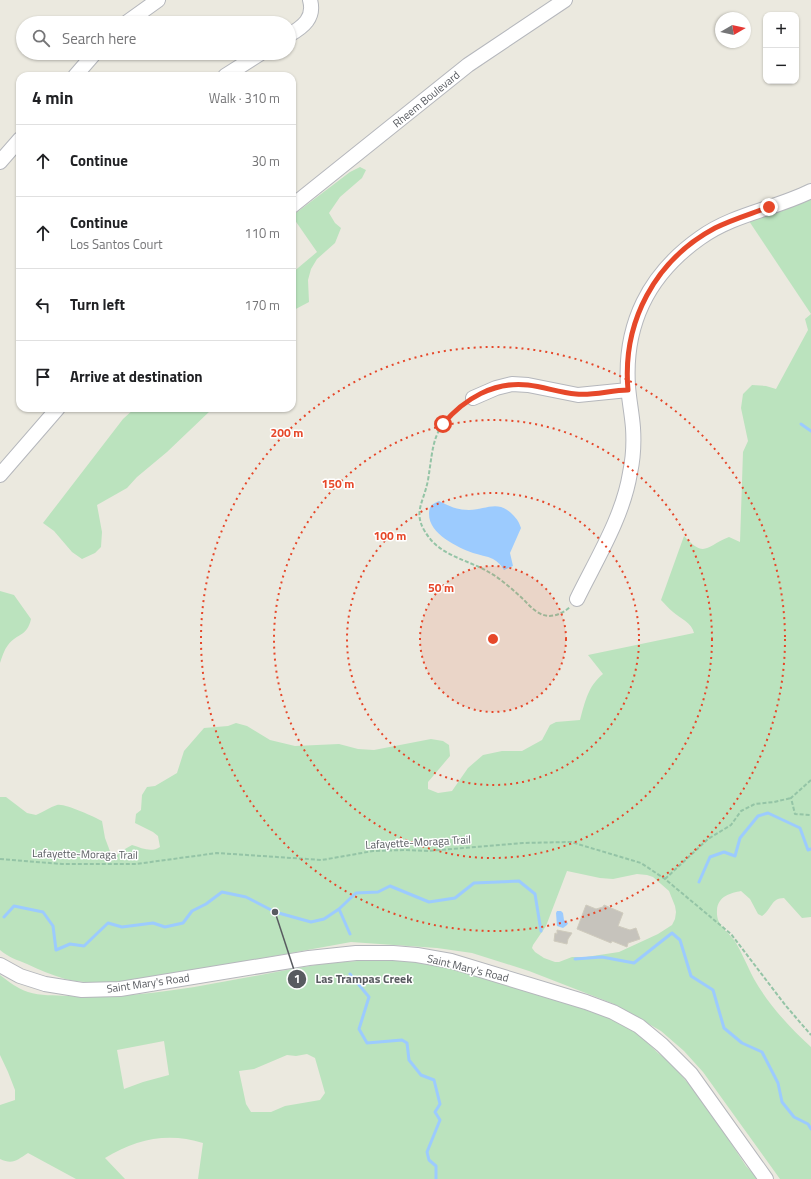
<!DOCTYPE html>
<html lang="en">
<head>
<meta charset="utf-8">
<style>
  body { margin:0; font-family:"Titillium Web",sans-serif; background:#f2f2f2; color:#202124 }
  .controls { position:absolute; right:12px; top:12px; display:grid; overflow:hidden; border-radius:8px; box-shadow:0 1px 3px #0004 }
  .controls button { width:36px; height:36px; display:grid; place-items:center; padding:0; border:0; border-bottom:1px solid #e0e0e0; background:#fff; color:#202124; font:20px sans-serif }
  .compass { position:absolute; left:715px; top:12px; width:36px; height:36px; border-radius:50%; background:#fff; box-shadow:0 1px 3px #0004; rotate:81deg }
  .stop { position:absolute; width:12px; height:12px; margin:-9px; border:3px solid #e6482a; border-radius:50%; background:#fff }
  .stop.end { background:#e6482a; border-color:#fff; box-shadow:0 1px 4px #0008 }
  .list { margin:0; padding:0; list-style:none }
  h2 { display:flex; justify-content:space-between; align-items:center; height:52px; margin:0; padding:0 16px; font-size:17px }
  h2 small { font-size:13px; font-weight:400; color:#757577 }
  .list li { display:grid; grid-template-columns:26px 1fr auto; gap:12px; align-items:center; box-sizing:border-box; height:72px; padding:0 16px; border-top:1px solid #e0e0e0 }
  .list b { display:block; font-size:15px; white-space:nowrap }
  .list p { margin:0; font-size:13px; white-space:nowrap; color:#757577 }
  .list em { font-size:13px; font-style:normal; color:#757577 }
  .icon { flex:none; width:22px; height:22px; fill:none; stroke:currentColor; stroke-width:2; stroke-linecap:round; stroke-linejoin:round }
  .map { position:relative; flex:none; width:811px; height:1179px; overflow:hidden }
  .search { position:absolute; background:#fff; box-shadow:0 1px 3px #0004; left:16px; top:16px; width:280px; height:44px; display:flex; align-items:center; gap:10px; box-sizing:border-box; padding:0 14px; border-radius:22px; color:#757577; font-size:15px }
  .panel { position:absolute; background:#fff; box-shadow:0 1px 3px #0004; left:16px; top:72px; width:280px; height:340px; border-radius:12px }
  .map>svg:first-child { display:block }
  .green { fill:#bbe3be; fill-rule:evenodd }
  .water { fill:#9ccbfe }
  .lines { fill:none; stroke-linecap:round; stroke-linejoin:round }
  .stream { stroke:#9ccbfe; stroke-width:3 }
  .building { fill:#c6c3bc; stroke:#cfcbbd }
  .minor-casing { stroke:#b5b7bc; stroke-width:16 }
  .path { stroke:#94c4a6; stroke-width:2; stroke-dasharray:4 2; stroke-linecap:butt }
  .minor { stroke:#fff; stroke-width:14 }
  .route { stroke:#e6482a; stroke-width:5 }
  .ring { fill:none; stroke:#e6482a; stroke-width:2; stroke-dasharray:2 4 }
  .labels { text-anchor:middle; stroke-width:3; stroke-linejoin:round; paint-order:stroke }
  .street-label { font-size:11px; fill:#585b60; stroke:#fff }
  .centre { fill:#e6482a; stroke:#fff; stroke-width:2 }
  .ring-label { font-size:12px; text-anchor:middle; font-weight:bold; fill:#e6482a; stroke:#fff; stroke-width:3; stroke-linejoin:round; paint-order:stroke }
  .leader { fill:none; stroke:#585b60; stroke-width:1.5 }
  .callout-dot { fill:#585b60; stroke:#fff; stroke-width:1.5 }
  .mark-label { font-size:12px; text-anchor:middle; font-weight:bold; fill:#fff }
  .callout-label { font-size:12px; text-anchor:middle; font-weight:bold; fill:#585b60; stroke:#fff; stroke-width:3; stroke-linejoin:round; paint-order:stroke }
</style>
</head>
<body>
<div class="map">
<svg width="811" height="1179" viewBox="0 0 811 1179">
  <rect width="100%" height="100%" fill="#ebe9df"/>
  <path class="green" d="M360,167L366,170L362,178L340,197L329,213L335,223L341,228L335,243L317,259L311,269L308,280L309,302L292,311V273L317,252L292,216L350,172Z
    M811,191V917L802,918L784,898C771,898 772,909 762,916L758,914L750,899L741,891C731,893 718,896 717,910C716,926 726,929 734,940C742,952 747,966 754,979C768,1004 790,1028 811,1047V1179H780L703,1072L684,1051L661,1031L614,1004L529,971L472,953L437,948L351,942L142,980C117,982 90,985 65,979C52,975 39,970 27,964C17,960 8,957 0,950V797H6L27,813L36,815C43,812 50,807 57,805C65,803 94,817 102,821L105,838L111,854L117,855L125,849L132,845C142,848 151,853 160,847L158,836L153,832L135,823L136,814L141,810L142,795L147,787L155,786L177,773L184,751L204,728L228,726L236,723L247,726L270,740L295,746L339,744L358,749L374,750L431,739L443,741L449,745L450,756L428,782V789L438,793L452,791L468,768L483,755L502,751H522L542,740L550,725L556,722L580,720C585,702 588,686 603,674L588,655L694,633C692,623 680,618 673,612C668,608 665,604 661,600L684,536C705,559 706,546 729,537L740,542L743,452L748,441L741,408L743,394L752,385L766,386L776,389L808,330L805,319L811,314L745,215ZM567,871L600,878L613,879L637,874L647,875L653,877L669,891L675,906L676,912L675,919L672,925L658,934L619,952L586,957H572L559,962H555L544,958L535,952L532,948L533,945L546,926Z
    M135,408H209L210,411L167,452L137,477L127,488L97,505L102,532L101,547L95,553L82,559L72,552L54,531L43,523L123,419Z
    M0,591L14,595L31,619C27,637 17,633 8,645C4,650 2,657 0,663Z
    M377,960L395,961L418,960L461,970L607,1016L640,1035L658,1053L670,1062L704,1102L746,1166L759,1179H198L203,1143C168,1132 136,1139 105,1158L125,1179H76L28,1153C17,1160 13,1165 0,1159V1105L15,1100V1090L8,1072L0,1055V975C9,982 17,988 28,992C40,996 55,995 68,996C150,1001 235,978 316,965C336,962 357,961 377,960ZM164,1041L169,1075L143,1082L124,1089L117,1050ZM307,1054L315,1058L325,1093L320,1100L285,1106L271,1112H251L246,1104L239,1071L254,1069L287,1055L296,1056Z"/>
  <path class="water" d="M439,501C449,506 457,510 469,510C486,510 498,499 513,515C517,519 519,522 521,528L510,553L513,566L504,570C501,565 498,562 493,559C487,556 479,555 473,553C457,547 429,534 429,514C429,506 432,504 439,501Z
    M557,911H561L563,913L564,920L568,923L567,925L563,928L557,926L556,913Z"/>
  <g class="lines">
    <path class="stream" d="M801,424L811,431
      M699,882L710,857L724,852L735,856L740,838L758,816L768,813L800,828L808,850L811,849
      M339,909L350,934
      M4,917L14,906L43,912L53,926L56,950L70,944L84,946L108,923L122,927L153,923L165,927L183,923L192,911L206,904L222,892L246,897L275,912L311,922L324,919L339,909L356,893L378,892L390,886L429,902L455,898L474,883L519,881L535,894L541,931
      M575,959L602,957L634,963L672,933L680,940L691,976L713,990L724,1028L742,1043L762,1052L778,1083L782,1102L794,1117L808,1124L811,1129
      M350,974L369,997L359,1029L367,1043L402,1040L407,1043L409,1060L421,1075L434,1080L440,1104L435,1112L440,1120L427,1152L429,1160L436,1166V1179"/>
  </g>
  <path class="building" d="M586,905L596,909L603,907L604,905L623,913L618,926L630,930L636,928L640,939L628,943L627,947L612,941L611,943L577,929Z
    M557,930L572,933L568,939L567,944L554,941L555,933L557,934Z"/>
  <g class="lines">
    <g class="minor-casing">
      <path id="minor" d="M126,23L158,0
        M289,35C303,27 315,18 310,0
        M75,76L95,53
        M225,76L261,53
        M0,162L20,139
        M292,206L468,65L565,0
        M473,398L496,388L512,384L528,385L578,395L628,390
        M0,475L58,408
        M577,599C596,560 623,517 630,473C633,459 634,443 633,428C632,414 629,400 628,386C624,324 649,274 700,238C733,214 775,209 811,191
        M0,965L20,976L45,984L82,990L120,989L309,958L356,953H393L417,955L451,961L586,1002L613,1012L639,1026L662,1045L691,1074L766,1179"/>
    </g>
    <path class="path" d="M464,404C431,428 434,444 428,480C423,506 410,514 431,540C445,556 469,561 487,571C500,578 512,589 523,599C528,604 533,610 539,613C549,619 561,615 570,607
      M811,780L791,798L795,814L811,815
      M0,859L62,864H136L217,853L322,860L373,851L405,850L428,851L523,843L571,842L641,863L665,879L731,934L786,1006L811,1035
      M665,879L708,839L731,825L741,811L755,804L774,802L791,798"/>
    <use href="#minor" class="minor"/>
  </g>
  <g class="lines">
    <path class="route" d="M443,424C464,399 494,381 528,385C545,387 560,393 576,394C593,396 611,390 628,390C622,322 655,260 715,228C733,219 751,214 769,207"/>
  </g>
  <circle cx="493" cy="639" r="73" fill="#e6482a" fill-opacity=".12"/>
  <g class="ring">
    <circle cx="493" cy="639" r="73"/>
    <circle cx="493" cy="639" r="146"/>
    <circle cx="493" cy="639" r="219"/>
    <circle cx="493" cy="639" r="292"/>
  </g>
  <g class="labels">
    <g class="street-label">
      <text transform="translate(426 99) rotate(-39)" y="4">Rheem Boulevard</text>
      <text transform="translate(418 842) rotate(-3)" y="4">Lafayette-Moraga Trail</text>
      <text transform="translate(85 854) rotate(1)" y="4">Lafayette-Moraga Trail</text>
      <text transform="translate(468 968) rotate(14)" y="4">Saint Mary's Road</text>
      <text transform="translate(148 983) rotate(-8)" y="4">Saint Mary's Road</text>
    </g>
  </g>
  <circle cx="493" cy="639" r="6" class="centre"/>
  <g class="ring-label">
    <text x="287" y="437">200 m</text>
    <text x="338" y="488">150 m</text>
    <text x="390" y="540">100 m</text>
    <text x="441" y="592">50 m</text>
  </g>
  <path class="leader" d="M275 912L297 979"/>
  <g class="callout-dot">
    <circle cx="275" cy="912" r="4"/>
    <circle cx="297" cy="979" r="10"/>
  </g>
  <g class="mark-label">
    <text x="297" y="983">1</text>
  </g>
  <g class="callout-label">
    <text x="364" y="983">Las Trampas Creek</text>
  </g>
</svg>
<div class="controls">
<button>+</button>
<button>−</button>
</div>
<svg class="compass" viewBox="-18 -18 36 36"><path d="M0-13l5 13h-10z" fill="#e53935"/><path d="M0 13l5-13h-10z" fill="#757577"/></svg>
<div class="stop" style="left:443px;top:424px"></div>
<div class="stop end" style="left:769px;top:207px"></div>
<div class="search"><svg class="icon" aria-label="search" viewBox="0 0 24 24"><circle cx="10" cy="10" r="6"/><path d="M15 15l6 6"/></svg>Search here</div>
<section class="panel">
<h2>4 min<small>Walk · 310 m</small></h2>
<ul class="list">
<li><svg class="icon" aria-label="ahead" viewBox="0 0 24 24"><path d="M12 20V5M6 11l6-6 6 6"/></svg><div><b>Continue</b></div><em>30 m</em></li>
<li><svg class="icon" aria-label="ahead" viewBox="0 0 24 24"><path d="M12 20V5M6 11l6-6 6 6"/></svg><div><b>Continue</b><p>Los Santos Court</p></div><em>110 m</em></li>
<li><svg class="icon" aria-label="left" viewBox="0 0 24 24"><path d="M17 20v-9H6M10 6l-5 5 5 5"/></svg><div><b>Turn left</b></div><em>170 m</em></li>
<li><svg class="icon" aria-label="arrive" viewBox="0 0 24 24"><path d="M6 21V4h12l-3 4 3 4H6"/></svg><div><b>Arrive at destination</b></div></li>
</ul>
</section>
</div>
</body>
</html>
